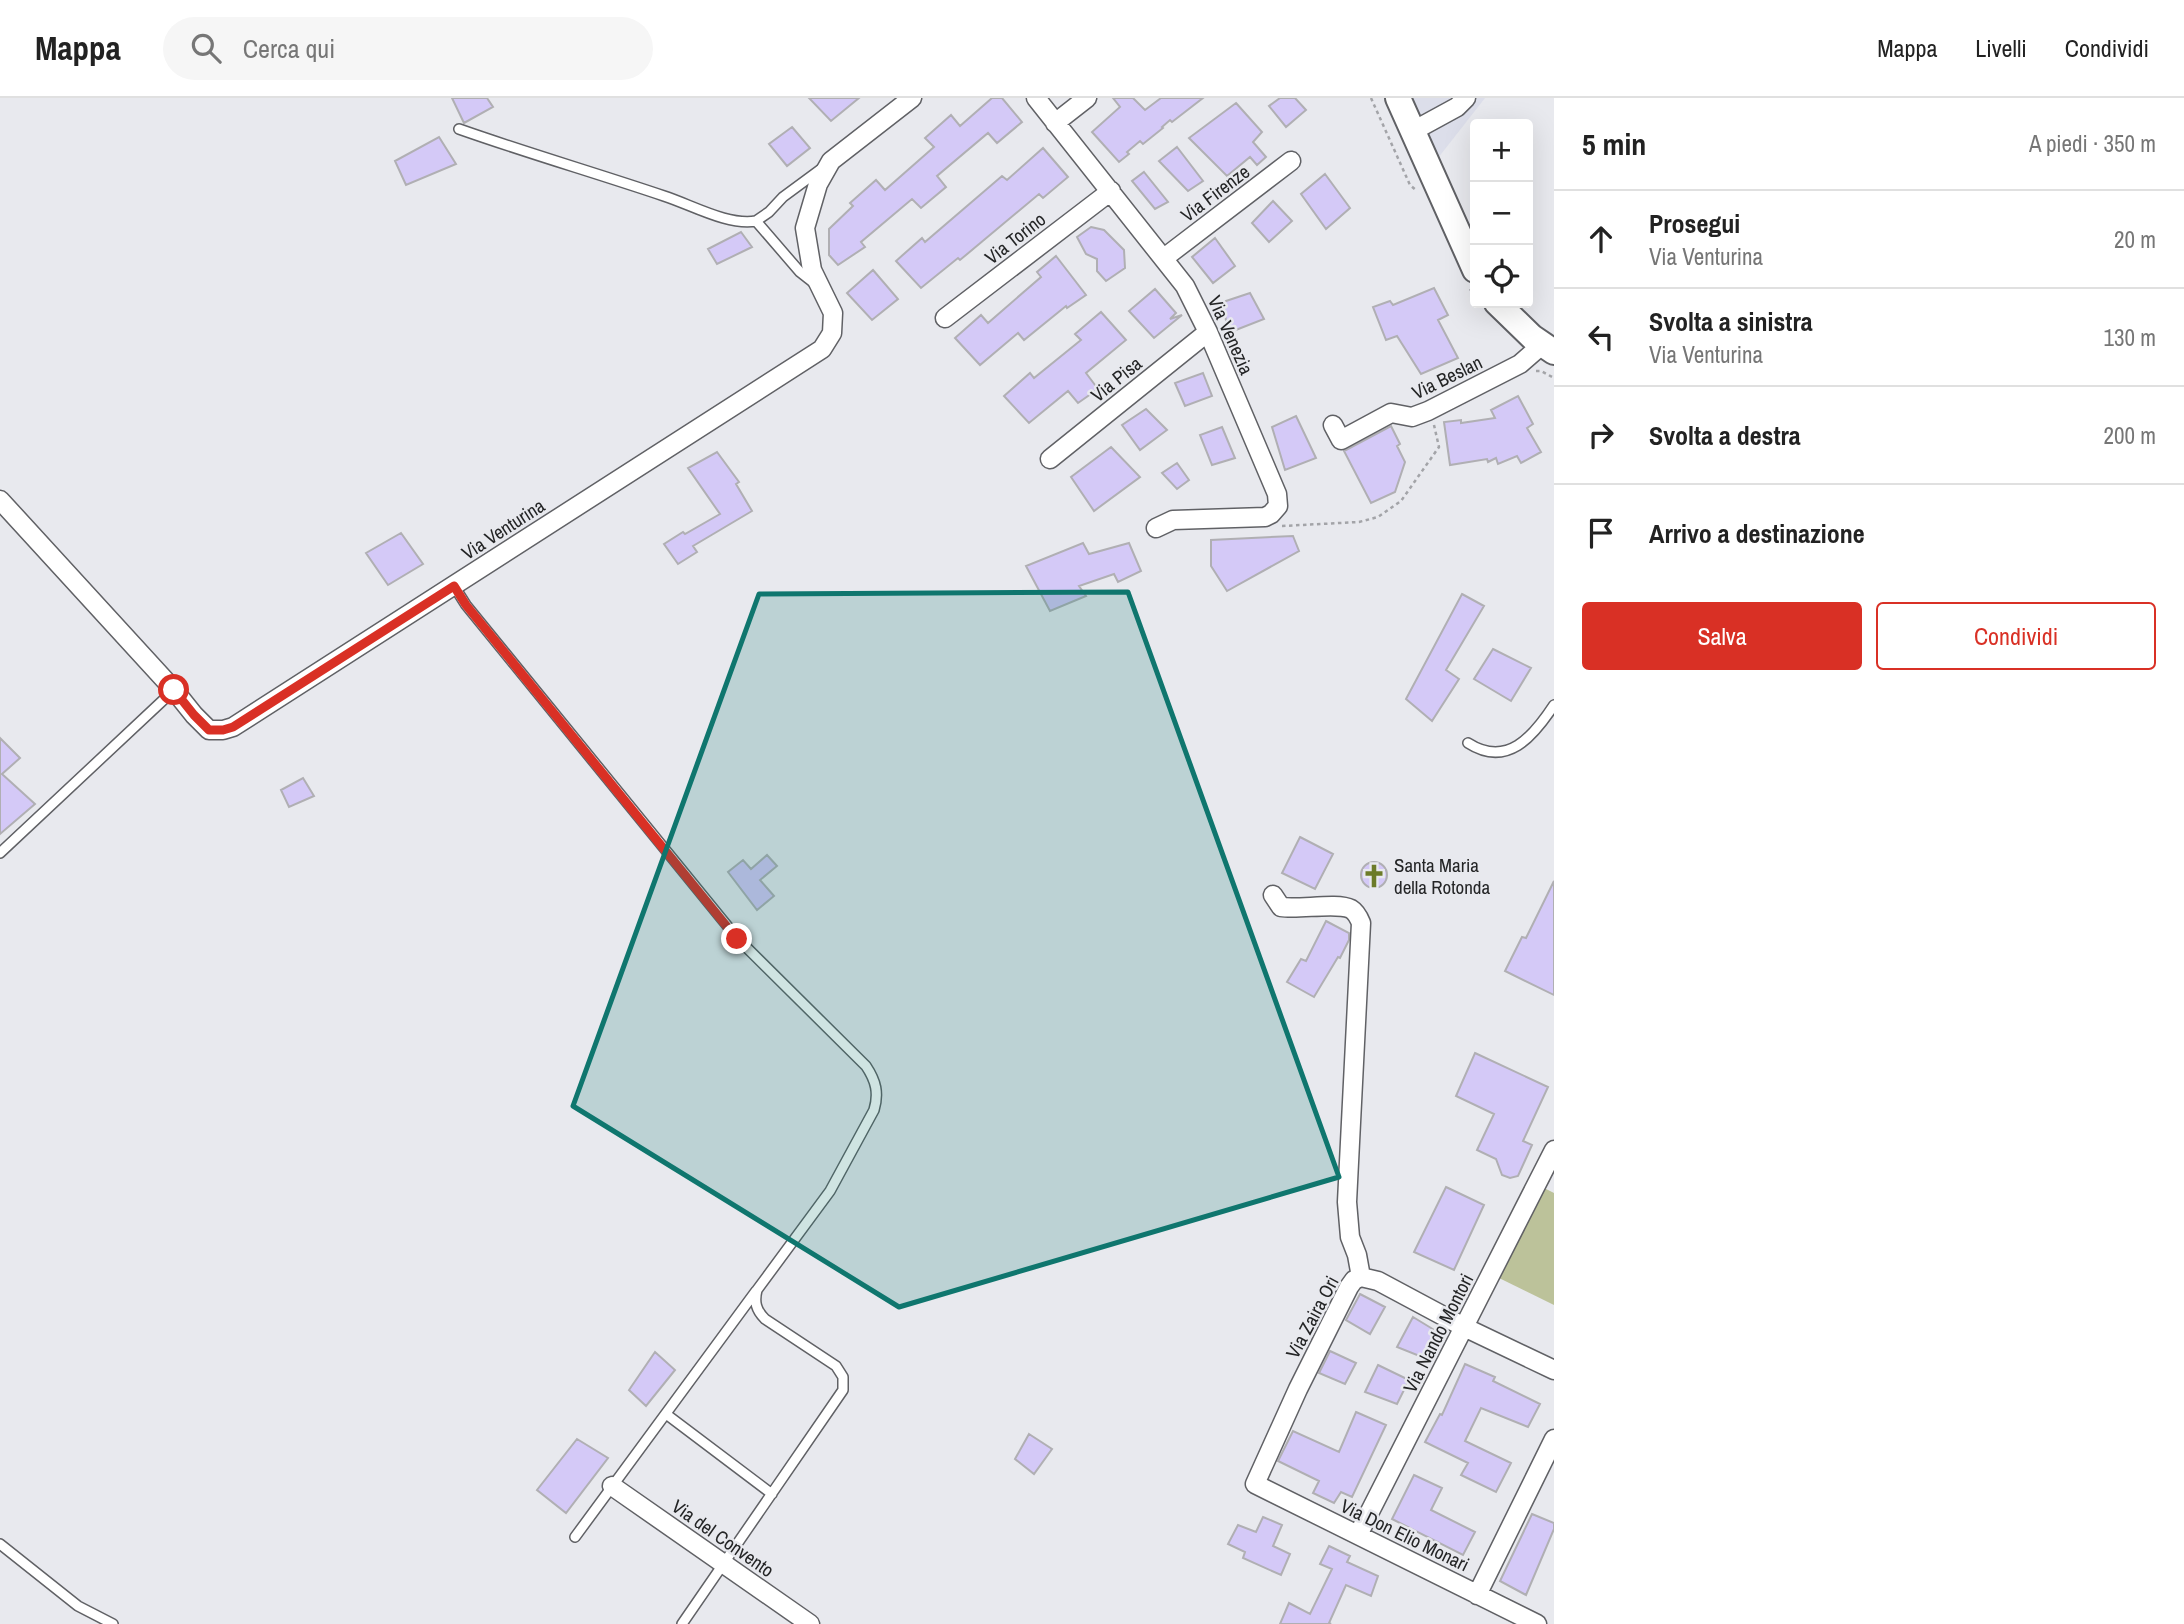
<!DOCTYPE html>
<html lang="it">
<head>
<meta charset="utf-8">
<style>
  body { margin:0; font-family:"Archivo Narrow",sans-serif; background:#f6f6f6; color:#222 }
  .controls { position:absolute; right:21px; top:21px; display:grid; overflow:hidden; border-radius:7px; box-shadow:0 7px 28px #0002 }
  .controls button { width:63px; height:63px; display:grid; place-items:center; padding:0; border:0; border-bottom:2px solid #e0e0e0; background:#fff; color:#222; font:35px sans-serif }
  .stop { position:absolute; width:21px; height:21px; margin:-16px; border:5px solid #d93025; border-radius:50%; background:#fff }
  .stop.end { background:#d93025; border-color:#fff; box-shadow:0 2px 7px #0008 }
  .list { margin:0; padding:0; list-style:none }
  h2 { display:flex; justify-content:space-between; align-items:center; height:91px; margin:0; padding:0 28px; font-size:30px }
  h2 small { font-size:23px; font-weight:400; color:#767676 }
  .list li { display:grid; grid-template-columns:46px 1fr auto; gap:21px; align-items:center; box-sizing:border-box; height:98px; padding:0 28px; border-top:2px solid #e0e0e0 }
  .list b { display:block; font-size:26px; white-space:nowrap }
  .list p { margin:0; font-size:23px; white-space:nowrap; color:#767676 }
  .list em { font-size:23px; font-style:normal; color:#767676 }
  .actions { display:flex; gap:14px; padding:21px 28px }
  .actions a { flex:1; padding:16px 0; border:2px solid #d93025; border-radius:7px; text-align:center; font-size:24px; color:#d93025 }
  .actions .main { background:#d93025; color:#fff }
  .icon { flex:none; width:38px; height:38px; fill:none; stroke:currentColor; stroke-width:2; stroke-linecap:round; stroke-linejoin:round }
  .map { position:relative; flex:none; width:1554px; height:1526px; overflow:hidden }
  header { display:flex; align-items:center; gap:42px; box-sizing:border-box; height:98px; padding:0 35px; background:#fff; border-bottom:2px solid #e0e0e0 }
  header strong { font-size:33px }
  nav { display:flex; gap:38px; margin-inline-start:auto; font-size:24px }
  .search { width:490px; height:63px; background:#f6f6f6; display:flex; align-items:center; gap:18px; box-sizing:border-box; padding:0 24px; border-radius:38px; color:#767676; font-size:26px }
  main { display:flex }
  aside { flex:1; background:#fff }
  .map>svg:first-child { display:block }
  .built { fill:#dcdeea }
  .green { fill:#bcc29a }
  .building { fill:#d4c9f7; stroke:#b0afb3; stroke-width:2 }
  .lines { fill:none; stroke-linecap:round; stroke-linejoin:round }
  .service-casing { stroke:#606165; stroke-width:12 }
  .minor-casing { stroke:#606165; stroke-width:21 }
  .secondary-casing { stroke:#606165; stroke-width:28 }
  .path { stroke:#a3a4a8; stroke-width:2.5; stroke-dasharray:3.5 3.5; stroke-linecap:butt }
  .service { stroke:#fff; stroke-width:9 }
  .minor { stroke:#fff; stroke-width:18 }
  .secondary { stroke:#fff; stroke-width:24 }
  .route { stroke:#d93025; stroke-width:9 }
  .marked { fill:#0f766e; fill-opacity:0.2; stroke:#0f766e; stroke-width:5; stroke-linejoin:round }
  .labels { text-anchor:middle; stroke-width:5; stroke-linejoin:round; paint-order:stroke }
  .street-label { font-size:19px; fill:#242526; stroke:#e8e9ee }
  .poi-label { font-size:19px; fill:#242526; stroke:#e8e9ee; text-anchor:start }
</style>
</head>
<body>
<header>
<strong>Mappa</strong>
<div class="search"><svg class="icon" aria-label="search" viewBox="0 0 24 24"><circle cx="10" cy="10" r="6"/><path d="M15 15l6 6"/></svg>Cerca qui</div>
<nav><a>Mappa</a><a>Livelli</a><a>Condividi</a></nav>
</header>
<main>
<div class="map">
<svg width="1554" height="1526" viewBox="0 0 1554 1526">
  <rect width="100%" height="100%" fill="#e8e9ee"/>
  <path class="built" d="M1412,0H1485L1438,60Z"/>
  <path class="green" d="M1542,1089L1554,1095V1207L1497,1179Z"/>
  <path class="building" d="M452,0H487L493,9L464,25Z
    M809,0H859L831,23Z
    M992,0H1002L1022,24L997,45L988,35L937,78L946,89L921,110L912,101L861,144L865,149L838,167L829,157V131L853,108L850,105L876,82L885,92L934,49L925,40L951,17L960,28Z
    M1113,0H1133L1145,12L1161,0H1203L1172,24L1170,22L1162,29L1163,30L1143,46L1140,43L1127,54L1129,56L1119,64L1092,34L1120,9Z
    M1280,0H1295L1306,12L1286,29L1269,8Z
    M1236,5L1262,34L1253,44L1266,59L1257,67L1250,59L1227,78L1189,40Z
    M792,29L810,50L787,68L769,46Z
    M439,39L456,66L406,87L395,63Z
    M1177,49L1203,83L1188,93L1159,63Z
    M1043,50L1068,79L1043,100L1039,96L960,162L958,160L921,190L896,163L922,140L925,144L1002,78L1007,82Z
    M1144,74L1168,104L1155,111L1132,83Z
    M1325,76L1350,110L1326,131L1301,96Z
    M1273,103L1292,123L1269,144L1252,125Z
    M1091,129L1104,132L1124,152L1125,170L1106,183L1097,173V161L1086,156L1077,139Z
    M741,134L752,149L717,166L708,151Z
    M1215,140L1235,168L1213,185L1192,159Z
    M1056,158L1086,197L1067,210L1066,208L1024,242L1018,235L980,267L955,240L981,217L988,225L1041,179L1037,174Z
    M873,172L898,201L872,222L847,195Z
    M1434,190L1448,217L1438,222L1458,260L1421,276L1397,238L1386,242L1373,209L1390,203L1393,207Z
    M1155,191L1176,215L1170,221L1182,217L1154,240L1129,213Z
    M1250,195L1264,221L1228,235L1223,204Z
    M1101,214L1126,242L1086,275L1098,291L1078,305L1068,293L1029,325L1004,298L1030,275L1034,280L1081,242L1075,236Z
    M1203,275L1212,298L1185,308L1175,285Z
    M1518,298L1533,326L1527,330L1541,354L1521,365L1517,358L1498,366L1496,360L1488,364L1487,361L1450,367L1444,324L1461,322V325L1495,320L1491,312Z
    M1146,311L1167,332L1140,352L1122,327Z
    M1296,318L1316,360L1285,372L1272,329Z
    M1391,328L1400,346L1397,348L1405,364L1395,394L1371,405L1344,353Z
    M1222,329L1235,360L1212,367L1200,337Z
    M1111,349L1140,379L1094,413L1071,379Z
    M717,354L739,384L736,386L752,413L693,448L697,454L678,466L664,446L683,434L685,436L720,416L688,370Z
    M1177,365L1189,382L1177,391L1162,375Z
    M401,435L423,466L388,487L366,455Z
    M1293,438L1299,453L1227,493L1211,468V442Z
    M1083,445L1089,456L1129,445L1141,473L1118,484L1114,476L1079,488L1086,498L1050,513L1026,468Z
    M1462,496L1484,508L1446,572L1459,581L1432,623L1406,601Z
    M1493,551L1531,570L1511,603L1474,581Z
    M0,640L20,660L2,676L35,706L0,736Z
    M303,680L314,698L289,709L281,692Z
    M1300,739L1333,756L1315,791L1282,775Z
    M767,757L777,768L760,782L774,798L757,812L728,774L743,762L751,771Z
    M1361 777a13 13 0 1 1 26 0a13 13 0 1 1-26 0Z
    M1554,783V897L1505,873L1522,839L1526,840Z
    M1326,823L1349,835V842L1340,860L1338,859L1314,899L1287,884L1301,861L1306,863Z
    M1475,955L1548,989L1523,1043L1532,1047L1518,1078L1510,1080L1502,1077L1496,1061L1477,1052L1494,1016L1456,998Z
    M1446,1089L1484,1107L1454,1172L1414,1154Z
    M1360,1196L1385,1209L1370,1236L1346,1222Z
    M1413,1219L1436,1233L1422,1259L1397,1249Z
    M1330,1253L1356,1265L1345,1286L1319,1275Z
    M655,1254L675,1272L646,1308L629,1292Z
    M1465,1266L1495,1279L1493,1283L1540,1306L1528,1329L1481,1310L1465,1343L1511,1365L1496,1394L1461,1377L1468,1365L1425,1344L1440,1316L1442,1317Z
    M1378,1267L1409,1282L1397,1306L1365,1294Z
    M1356,1314L1386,1327L1352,1399L1341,1394L1334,1405L1313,1395L1319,1383L1278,1363L1293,1333L1339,1354Z
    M1029,1336L1052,1351L1034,1376L1015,1361Z
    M577,1341L608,1360L566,1415L537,1392Z
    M1414,1377L1442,1390L1431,1412L1475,1434L1463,1457L1392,1421Z
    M1532,1416L1554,1425V1431L1526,1497L1500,1483Z
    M1263,1419L1282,1427L1273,1448L1290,1456L1281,1477L1243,1460L1245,1454L1228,1446L1238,1427L1256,1434Z
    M1329,1448L1350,1458L1347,1464L1378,1478L1371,1498L1346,1487L1329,1525L1331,1526H1280L1289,1505L1310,1516L1332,1471L1320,1466Z"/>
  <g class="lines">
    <g class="service-casing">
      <path id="service" d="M459,31C527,55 596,75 664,98C692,107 728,128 756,123
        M814,185L800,174L756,123L769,114L783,99L821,71
        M454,488L466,507L738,841L866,968C876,983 879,995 874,1012L830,1093L757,1192C754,1204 756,1212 765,1221L836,1268L843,1279V1292L682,1526
        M1468,645C1507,670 1533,639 1554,607
        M0,755L174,592
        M666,1316L772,1396
        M575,1439L756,1193
        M0,1446L78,1508L113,1526"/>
    </g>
    <g class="minor-casing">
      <path id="minor" d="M1036,0L1185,188L1208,234L1277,396L1278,408L1271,416L1265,419L1173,422L1156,430
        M1055,25L1087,0
        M1413,33L1457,9L1466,0
        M1164,160L1291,63
        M945,220L1111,93
        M1333,327L1341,342L1391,315L1412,319L1428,313L1520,266L1543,246
        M1050,361L1208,234
        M0,402L174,592L194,617L209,632H223L233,629L822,251L832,235L833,215L812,172L805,130L818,86L831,63L912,0
        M1273,797L1281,809C1299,812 1337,804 1351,811C1356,814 1359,820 1361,825L1347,1104L1350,1139L1357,1157L1361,1179
        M612,1388L810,1526
        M1358,1437L1554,1052
        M1477,1497L1554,1341
        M1537,1526L1255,1386L1298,1291L1349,1189L1354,1182L1361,1179L1378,1183L1464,1229L1554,1272"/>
    </g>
    <g class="secondary-casing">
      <path id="secondary" d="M1398,0L1475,172
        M1497,205L1532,239L1554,254"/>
    </g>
    <path class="path" d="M1371,0L1410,87L1417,93
      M1470,191L1475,198
      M1536,273H1541L1554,280
      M1282,428L1359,424L1378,419L1401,403L1439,349L1434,327"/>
    <use href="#service" class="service"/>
    <use href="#minor" class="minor"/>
    <use href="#secondary" class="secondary"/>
  </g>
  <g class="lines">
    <path class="route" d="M174,592L194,617L209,632H223L233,629L454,488L466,507L737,841"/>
  </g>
  <path class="marked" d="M1128,494L1339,1079L899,1209L573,1008L759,496Z"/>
  <defs>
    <g id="church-bare" transform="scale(1.89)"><path d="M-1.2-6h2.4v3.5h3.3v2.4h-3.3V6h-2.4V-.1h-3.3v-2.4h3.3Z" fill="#6c7b29" stroke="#e8e9ee" stroke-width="2.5" paint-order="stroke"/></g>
  </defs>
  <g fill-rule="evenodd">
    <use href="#church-bare" x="1374" y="778"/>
  </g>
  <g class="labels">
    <g class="street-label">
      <text transform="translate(1215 95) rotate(-37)" y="7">Via Firenze</text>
      <text transform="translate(1015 140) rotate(-38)" y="7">Via Torino</text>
      <text transform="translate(1231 237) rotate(66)" y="7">Via Venezia</text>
      <text transform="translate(1447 279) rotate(-26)" y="7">Via Beslan</text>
      <text transform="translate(1116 281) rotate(-39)" y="7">Via Pisa</text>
      <text transform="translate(503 431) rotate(-33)" y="7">Via Venturina</text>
      <text transform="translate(1312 1219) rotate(-62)" y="7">Via Zaira Ori</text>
      <text transform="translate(1438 1235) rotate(-63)" y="7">Via Nando Montori</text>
      <text transform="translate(1405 1437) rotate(26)" y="7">Via Don Elio Monari</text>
      <text transform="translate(723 1440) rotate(35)" y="7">Via del Convento</text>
    </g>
    <g class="poi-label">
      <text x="1394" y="774">Santa Maria<tspan x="1394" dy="22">della Rotonda</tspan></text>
    </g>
  </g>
</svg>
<div class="controls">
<button>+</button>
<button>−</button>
<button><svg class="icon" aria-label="locate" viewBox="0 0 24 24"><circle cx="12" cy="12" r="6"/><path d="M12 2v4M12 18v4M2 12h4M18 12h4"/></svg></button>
</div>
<div class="stop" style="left:174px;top:592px"></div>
<div class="stop end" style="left:737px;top:841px"></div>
</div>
<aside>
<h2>5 min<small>A piedi · 350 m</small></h2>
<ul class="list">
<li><svg class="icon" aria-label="ahead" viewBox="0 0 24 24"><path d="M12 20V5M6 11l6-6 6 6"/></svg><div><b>Prosegui</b><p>Via Venturina</p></div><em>20 m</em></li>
<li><svg class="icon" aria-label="left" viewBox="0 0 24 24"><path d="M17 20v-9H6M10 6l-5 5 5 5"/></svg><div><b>Svolta a sinistra</b><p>Via Venturina</p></div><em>130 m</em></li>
<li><svg class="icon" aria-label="right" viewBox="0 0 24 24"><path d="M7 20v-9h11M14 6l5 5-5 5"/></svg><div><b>Svolta a destra</b></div><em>200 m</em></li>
<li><svg class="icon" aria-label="arrive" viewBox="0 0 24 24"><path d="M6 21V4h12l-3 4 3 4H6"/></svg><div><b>Arrivo a destinazione</b></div></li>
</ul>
<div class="actions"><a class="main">Salva</a><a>Condividi</a></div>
</aside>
</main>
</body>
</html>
